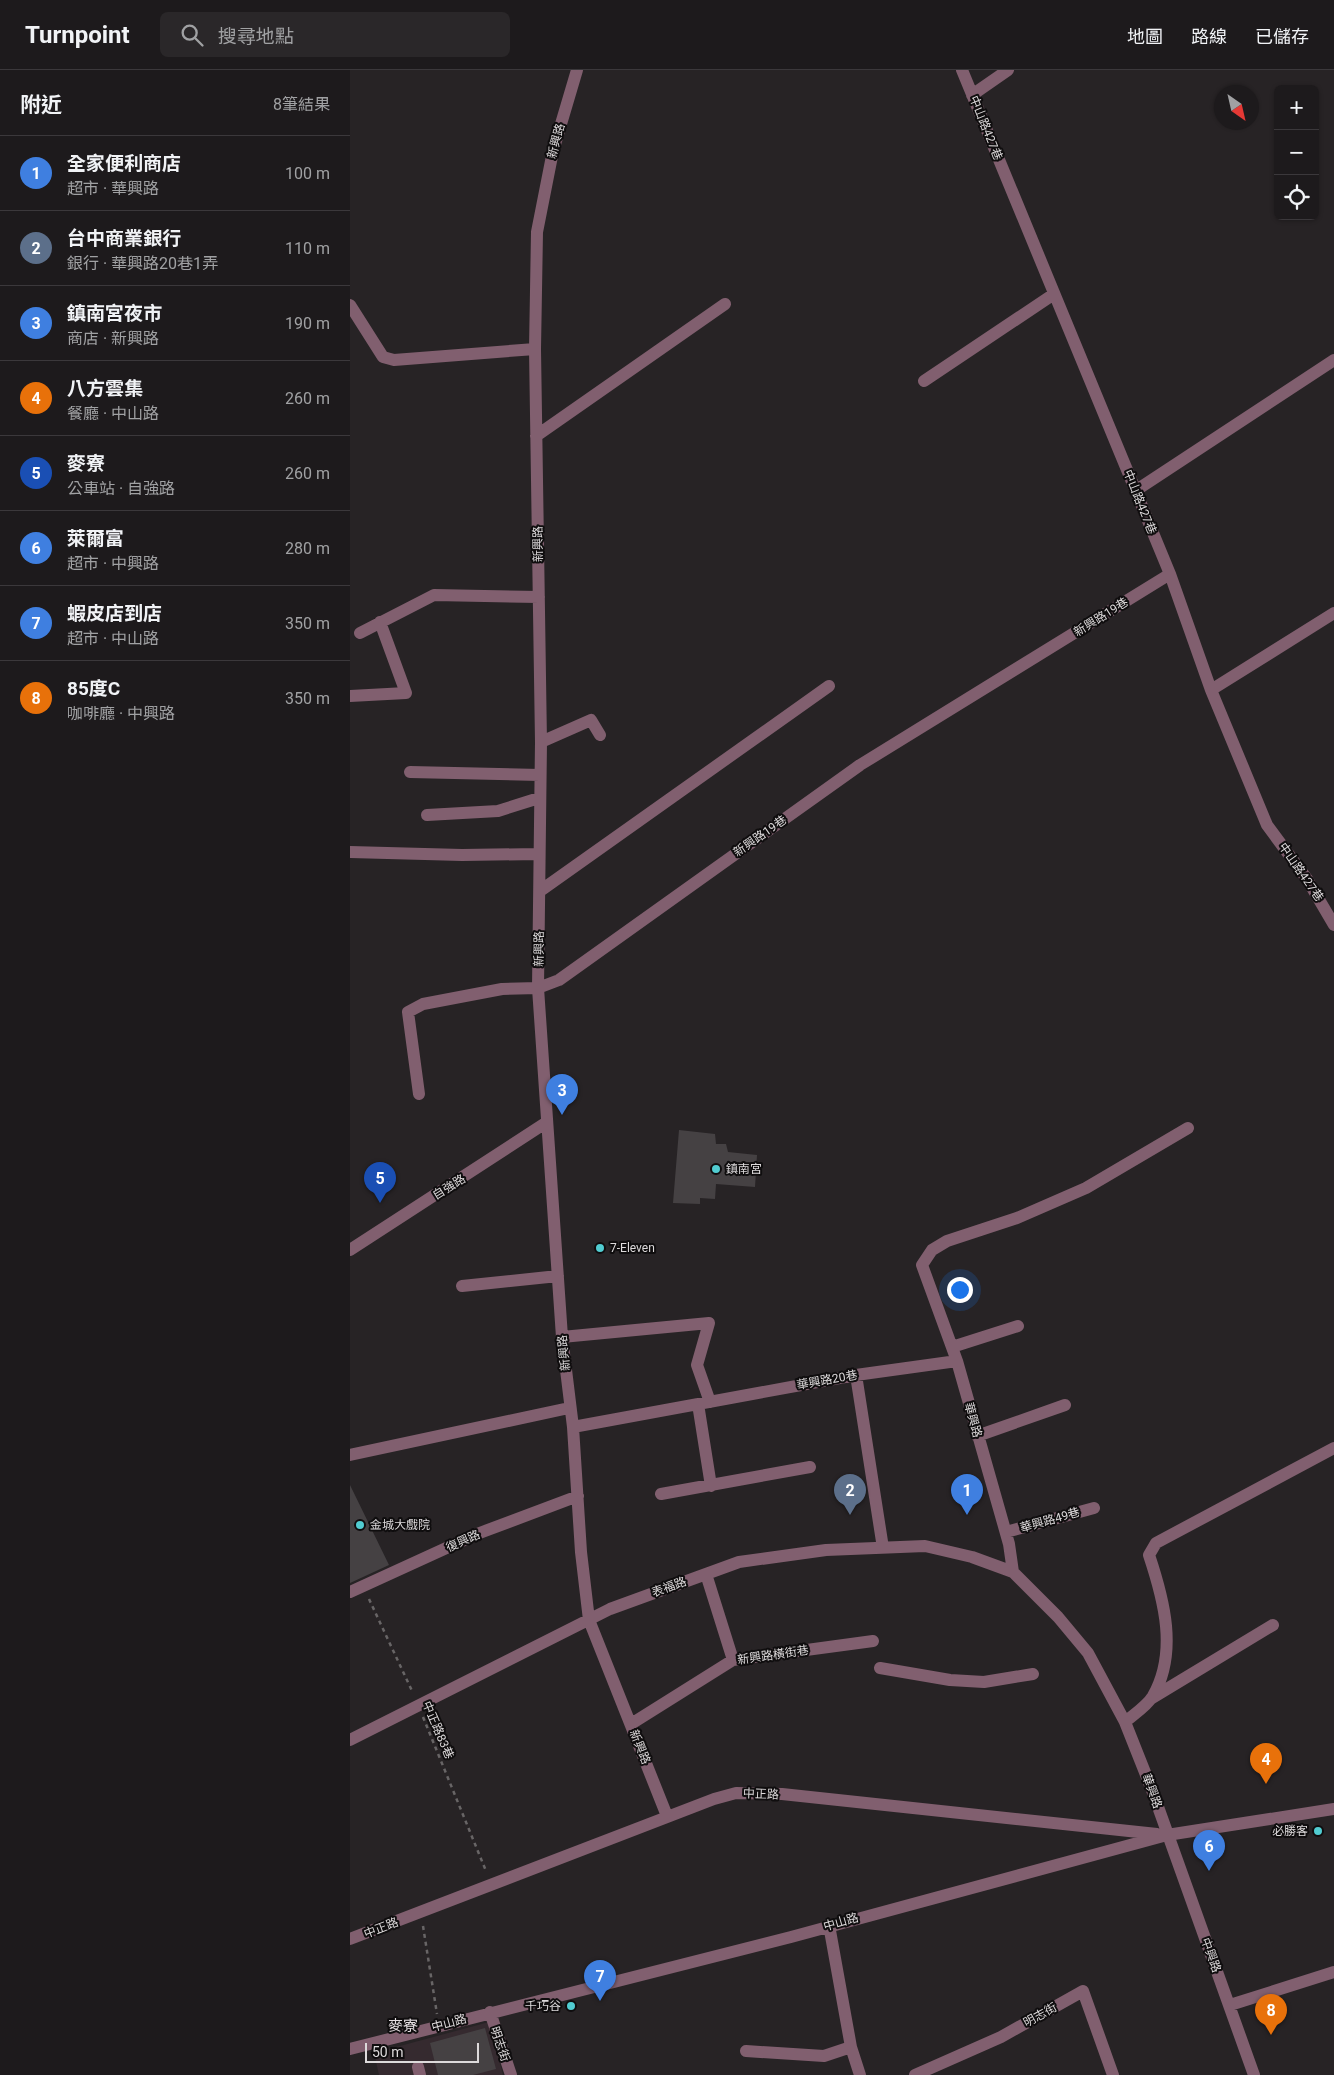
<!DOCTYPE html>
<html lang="zh-TW">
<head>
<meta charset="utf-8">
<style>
  body { margin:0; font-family:Roboto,"Noto Sans TC",sans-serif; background:#2a2729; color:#f1f3f6 }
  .controls { position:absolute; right:15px; top:15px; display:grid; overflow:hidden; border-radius:8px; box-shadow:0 1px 4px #0004 }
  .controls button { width:45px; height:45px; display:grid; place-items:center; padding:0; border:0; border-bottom:1px solid #3b383b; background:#1d1a1c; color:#f1f3f6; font:25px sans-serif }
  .compass { position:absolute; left:864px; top:15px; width:45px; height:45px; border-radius:50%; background:#1d1a1c; box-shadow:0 1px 4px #0004; rotate:146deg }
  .scale { position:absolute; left:15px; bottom:12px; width:114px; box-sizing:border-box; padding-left:5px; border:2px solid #dddadb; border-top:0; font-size:14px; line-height:18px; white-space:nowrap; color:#dddadb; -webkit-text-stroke:4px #0f0d0e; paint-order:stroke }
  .you { position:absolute; left:609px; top:1219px; width:18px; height:18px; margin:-12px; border:4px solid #fff; border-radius:50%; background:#1a73e8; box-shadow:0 0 0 8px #1a73e833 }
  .badge { display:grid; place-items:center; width:32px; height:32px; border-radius:50%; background:#51ccd1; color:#fff; font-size:16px; font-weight:700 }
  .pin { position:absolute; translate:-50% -41px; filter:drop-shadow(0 1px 2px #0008) }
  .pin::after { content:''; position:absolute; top:26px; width:18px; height:15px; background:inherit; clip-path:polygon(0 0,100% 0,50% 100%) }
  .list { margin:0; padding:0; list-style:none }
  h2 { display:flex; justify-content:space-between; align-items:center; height:65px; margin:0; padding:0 20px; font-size:21px }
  h2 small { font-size:16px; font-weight:400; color:#a0a1a3 }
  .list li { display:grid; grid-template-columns:32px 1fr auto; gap:15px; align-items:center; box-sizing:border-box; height:75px; padding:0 20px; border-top:1px solid #3b383b }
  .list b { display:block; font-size:19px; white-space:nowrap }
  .list p { margin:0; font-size:16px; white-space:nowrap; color:#a0a1a3 }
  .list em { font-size:16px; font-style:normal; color:#a0a1a3 }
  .icon { flex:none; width:28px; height:28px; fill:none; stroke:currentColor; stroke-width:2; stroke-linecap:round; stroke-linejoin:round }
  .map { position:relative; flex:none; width:984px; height:2005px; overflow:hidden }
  header { display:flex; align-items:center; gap:30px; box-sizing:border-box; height:70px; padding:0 25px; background:#1d1a1c; border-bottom:1px solid #3b383b }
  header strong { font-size:24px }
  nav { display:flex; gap:28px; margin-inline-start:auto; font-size:18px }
  .search { width:350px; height:45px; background:#2a2729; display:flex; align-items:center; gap:12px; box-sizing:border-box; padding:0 18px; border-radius:8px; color:#a0a1a3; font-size:19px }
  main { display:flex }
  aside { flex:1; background:#1d1a1c }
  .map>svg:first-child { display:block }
  .built { fill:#352a2f }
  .building { fill:#454143 }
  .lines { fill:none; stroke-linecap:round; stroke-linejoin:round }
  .path { stroke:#686566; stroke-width:2.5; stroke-dasharray:4 4; stroke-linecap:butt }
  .minor { stroke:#815f6f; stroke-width:12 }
  .poi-dot { fill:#51ccd1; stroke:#0f0d0e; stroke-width:2 }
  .labels { text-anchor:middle; stroke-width:4; stroke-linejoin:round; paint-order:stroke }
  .street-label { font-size:12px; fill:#dddadb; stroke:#0f0d0e }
  .poi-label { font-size:12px; fill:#dddadb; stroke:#0f0d0e; text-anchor:start }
  .quarter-label { font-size:15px; fill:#e4dee1; stroke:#0f0d0e }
</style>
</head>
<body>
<header>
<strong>Turnpoint</strong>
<div class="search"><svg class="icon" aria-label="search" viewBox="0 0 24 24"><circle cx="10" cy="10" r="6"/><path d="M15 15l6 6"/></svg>搜尋地點</div>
<nav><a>地圖</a><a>路線</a><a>已儲存</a></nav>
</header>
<main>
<aside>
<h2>附近<small>8筆結果</small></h2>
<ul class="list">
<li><span class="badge" style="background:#3f7fe0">1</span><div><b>全家便利商店</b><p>超市 · 華興路</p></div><em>100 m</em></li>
<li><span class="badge" style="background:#5c6f8a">2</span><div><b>台中商業銀行</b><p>銀行 · 華興路20巷1弄</p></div><em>110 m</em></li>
<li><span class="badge" style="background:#3f7fe0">3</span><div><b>鎮南宮夜市</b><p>商店 · 新興路</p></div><em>190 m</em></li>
<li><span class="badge" style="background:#e8710a">4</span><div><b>八方雲集</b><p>餐廳 · 中山路</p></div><em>260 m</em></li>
<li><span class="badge" style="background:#1a4fb4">5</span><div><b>麥寮</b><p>公車站 · 自強路</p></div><em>260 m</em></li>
<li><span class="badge" style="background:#3f7fe0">6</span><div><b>萊爾富</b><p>超市 · 中興路</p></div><em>280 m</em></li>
<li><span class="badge" style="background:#3f7fe0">7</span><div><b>蝦皮店到店</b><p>超市 · 中山路</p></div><em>350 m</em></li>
<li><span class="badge" style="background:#e8710a">8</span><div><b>85度C</b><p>咖啡廳 · 中興路</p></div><em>350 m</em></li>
</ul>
</aside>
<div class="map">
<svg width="984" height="2005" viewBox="0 0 984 2005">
  <rect width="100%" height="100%" fill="#272325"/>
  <path class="built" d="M139,1952L153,2005H29L24,1983Z"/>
  <path class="building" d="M329,1060L365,1064L366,1074H376L378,1082L407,1085L405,1117L366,1114L365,1129L350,1128V1134L323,1133Z
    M0,1415L39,1495L0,1513Z
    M135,1958L146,1999L123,2005H88L80,1973Z"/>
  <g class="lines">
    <path class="path" d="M19,1529L63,1623
      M73,1647L136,1801
      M73,1856L87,1944"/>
    <path class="minor" d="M227,0L203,81L187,162L185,279L191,672L188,918L212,1267L223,1357L231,1482L239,1550L317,1746
      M612,0L820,504L861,620L917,755L957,809L984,855
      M622,25L658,0
      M0,235L33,287L44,290L185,279
      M574,311L704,224
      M186,366L375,234
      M785,421L984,290
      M10,563L84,525L189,527
      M861,620L984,543
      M0,626L56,623L30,552
      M191,672L241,650L250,665
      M60,702L190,705
      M77,745L148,741L189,728
      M0,782L112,785L188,784
      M190,821L479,616
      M69,1024L58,942L73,934L152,919L188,918L209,910L510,695L820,504
      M838,1058L736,1118L667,1148L597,1171L582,1180L572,1195L607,1291L659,1474L663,1502L708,1547L738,1583L775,1652L802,1720L904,2005
      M0,1180L197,1052
      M112,1216L208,1206
      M212,1267L359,1253L347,1295L360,1332
      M602,1277L668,1256
      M506,1305L533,1478
      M348,1334L361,1416
      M223,1357L506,1305L607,1291
      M627,1366L715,1335
      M0,1385L219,1338
      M311,1424L460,1397
      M656,1462L744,1438
      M356,1504L383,1590
      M0,1522L127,1464L228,1426
      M530,1598L600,1610L634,1612L683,1604
      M802,1628L923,1555
      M775,1652C783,1645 797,1636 803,1626C828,1582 814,1530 799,1485L806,1473L984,1378
      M281,1654L383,1590L523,1571
      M0,1670L260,1539L389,1492L476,1480L575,1476L622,1487L663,1502
      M479,1855L501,1977L510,2005
      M0,1869L364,1729L386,1723L432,1724L807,1764
      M880,1935L984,1902
      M140,1942L161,2005
      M0,1979L441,1867L817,1765L984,1739
      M396,1981L474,1986L501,1977
      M68,1997L70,2005
      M565,2005L651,1967L733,1921L763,2005"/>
  </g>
  <g class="poi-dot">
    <circle cx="366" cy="1099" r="5"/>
    <circle cx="250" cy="1178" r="5"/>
    <circle cx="10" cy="1455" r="5"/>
    <circle cx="968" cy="1761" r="5"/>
    <circle cx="221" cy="1936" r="5"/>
  </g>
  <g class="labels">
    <g class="street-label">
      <text transform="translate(636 58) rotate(68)" y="4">中山路427巷</text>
      <text transform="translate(206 71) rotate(-75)" y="4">新興路</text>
      <text transform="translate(790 432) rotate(68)" y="4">中山路427巷</text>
      <text transform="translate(188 474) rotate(-91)" y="4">新興路</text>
      <text transform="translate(751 547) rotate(-32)" y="4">新興路19巷</text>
      <text transform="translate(410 766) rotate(-35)" y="4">新興路19巷</text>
      <text transform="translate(951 802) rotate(55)" y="4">中山路427巷</text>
      <text transform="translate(189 879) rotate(-89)" y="4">新興路</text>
      <text transform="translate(99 1117) rotate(-32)" y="4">自強路</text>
      <text transform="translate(214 1283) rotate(-96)" y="4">新興路</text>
      <text transform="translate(477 1310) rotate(-10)" y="4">華興路20巷</text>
      <text transform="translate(623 1350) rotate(75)" y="4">華興路</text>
      <text transform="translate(700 1450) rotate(-16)" y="4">華興路49巷</text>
      <text transform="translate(113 1471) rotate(-24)" y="4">復興路</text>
      <text transform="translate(319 1517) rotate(-20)" y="4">表福路</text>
      <text transform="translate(423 1585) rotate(-8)" y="4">新興路橫街巷</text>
      <text transform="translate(88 1660) rotate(67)" y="4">中正路83巷</text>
      <text transform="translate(290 1677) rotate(68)" y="4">新興路</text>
      <text transform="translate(802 1721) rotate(70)" y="4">華興路</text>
      <text transform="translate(411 1724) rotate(2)" y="4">中正路</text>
      <text transform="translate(491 1852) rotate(-16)" y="4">中山路</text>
      <text transform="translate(31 1858) rotate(-21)" y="4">中正路</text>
      <text transform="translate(861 1885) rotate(70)" y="4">中興路</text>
      <text transform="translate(690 1945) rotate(-29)" y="4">明志街</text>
      <text transform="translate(99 1953) rotate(-15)" y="4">中山路</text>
      <text transform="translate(150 1974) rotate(71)" y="4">明志街</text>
    </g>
    <g class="poi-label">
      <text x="376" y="1103">鎮南宮</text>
      <text x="260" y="1182">7-Eleven</text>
      <text x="20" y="1459">金城大戲院</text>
      <text x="958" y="1765" text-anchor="end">必勝客</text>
      <text x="211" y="1940" text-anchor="end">千巧谷</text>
    </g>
    <g class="quarter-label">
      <text x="53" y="1961">麥寮</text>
    </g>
  </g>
</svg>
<div class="controls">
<button>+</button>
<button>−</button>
<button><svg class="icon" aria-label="locate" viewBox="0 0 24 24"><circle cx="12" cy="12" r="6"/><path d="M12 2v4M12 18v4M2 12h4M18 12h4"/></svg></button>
</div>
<svg class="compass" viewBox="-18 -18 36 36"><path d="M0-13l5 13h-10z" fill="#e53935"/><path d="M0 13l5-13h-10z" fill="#a0a1a3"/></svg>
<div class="scale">50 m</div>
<div class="you"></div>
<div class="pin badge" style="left:617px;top:1445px;background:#3f7fe0">1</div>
<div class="pin badge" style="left:500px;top:1445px;background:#5c6f8a">2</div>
<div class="pin badge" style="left:212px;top:1045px;background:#3f7fe0">3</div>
<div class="pin badge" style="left:916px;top:1714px;background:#e8710a">4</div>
<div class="pin badge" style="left:30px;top:1133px;background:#1a4fb4">5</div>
<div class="pin badge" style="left:859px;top:1801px;background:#3f7fe0">6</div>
<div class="pin badge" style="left:250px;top:1931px;background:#3f7fe0">7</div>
<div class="pin badge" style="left:921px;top:1965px;background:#e8710a">8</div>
</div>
</main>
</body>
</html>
